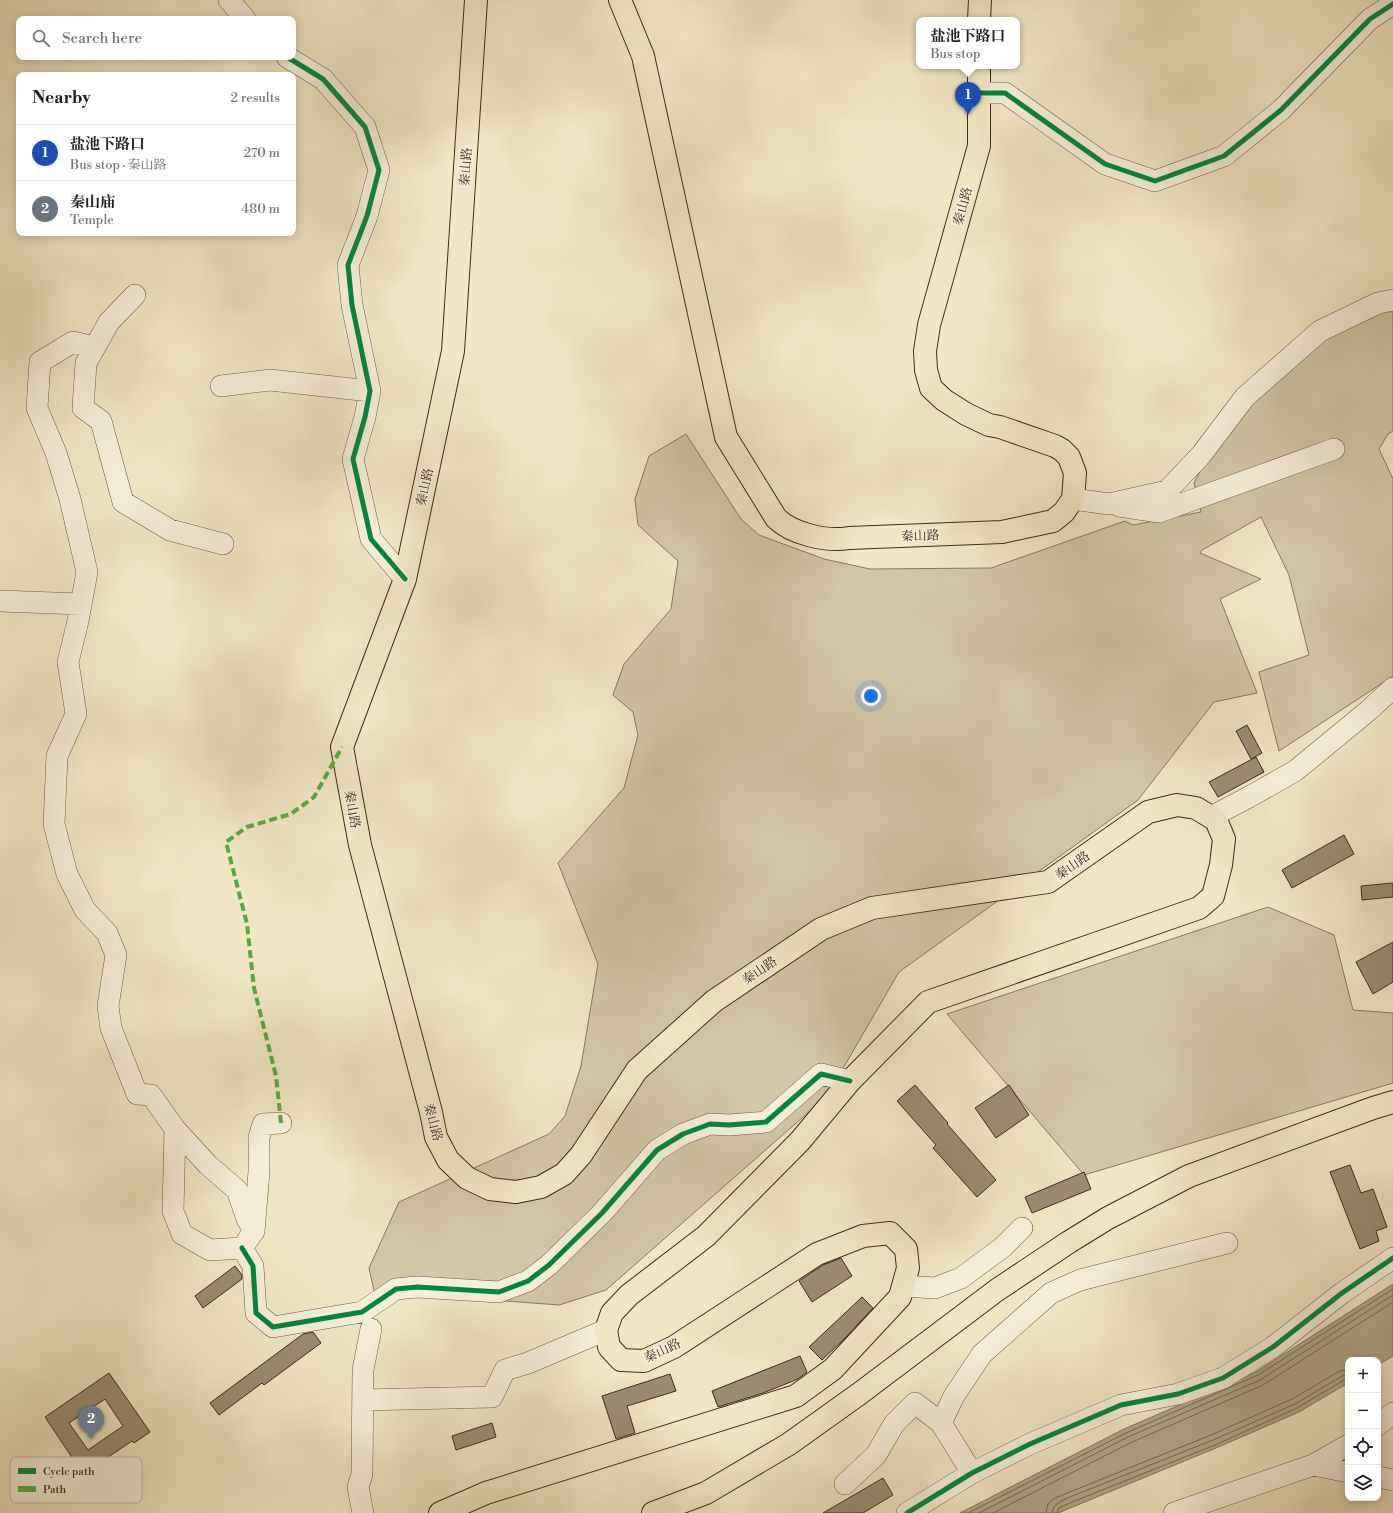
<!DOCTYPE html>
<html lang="en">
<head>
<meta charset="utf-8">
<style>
  body { margin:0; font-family:"Libre Bodoni","Noto Serif SC",serif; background:#f2f2f2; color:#202124 }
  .controls { position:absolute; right:12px; bottom:12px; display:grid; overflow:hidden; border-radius:8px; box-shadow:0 2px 10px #0003 }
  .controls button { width:36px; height:36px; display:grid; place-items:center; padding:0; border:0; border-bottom:1px solid #e0e0e0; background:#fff; color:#202124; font:20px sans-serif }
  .you { position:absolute; left:871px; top:696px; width:14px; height:14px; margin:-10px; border:3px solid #fff; border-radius:50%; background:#1a73e8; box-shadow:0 0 0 6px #1a73e833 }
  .badge { display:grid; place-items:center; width:26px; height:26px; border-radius:50%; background:#8f2418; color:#fff; font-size:13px; font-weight:700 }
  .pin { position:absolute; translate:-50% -33px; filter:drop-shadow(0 1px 2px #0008) }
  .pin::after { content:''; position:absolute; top:21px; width:14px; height:12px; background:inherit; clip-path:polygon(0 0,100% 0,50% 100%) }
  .popup { position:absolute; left:916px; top:17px; width:104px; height:52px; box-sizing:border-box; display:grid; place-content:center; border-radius:8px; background:#fff; filter:drop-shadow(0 1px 3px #0005); font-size:13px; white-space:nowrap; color:#757577 }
  .popup b { font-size:15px; color:#202124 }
  .popup::after { content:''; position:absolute; left:50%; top:100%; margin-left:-8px; border:8px solid transparent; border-top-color:#fff }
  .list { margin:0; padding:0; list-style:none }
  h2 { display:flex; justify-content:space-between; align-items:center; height:52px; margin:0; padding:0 16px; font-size:17px }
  h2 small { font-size:13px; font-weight:400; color:#757577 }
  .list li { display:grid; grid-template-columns:26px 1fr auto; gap:12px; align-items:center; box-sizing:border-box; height:56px; padding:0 16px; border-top:1px solid #e0e0e0 }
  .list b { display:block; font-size:15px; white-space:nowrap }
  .list p { margin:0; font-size:13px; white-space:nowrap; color:#757577 }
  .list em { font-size:13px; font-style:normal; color:#757577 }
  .icon { flex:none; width:22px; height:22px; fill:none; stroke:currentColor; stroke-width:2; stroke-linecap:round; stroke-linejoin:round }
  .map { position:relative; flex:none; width:1393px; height:1513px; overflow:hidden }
  .search { position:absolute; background:#fff; box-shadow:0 2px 10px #0003; left:16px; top:16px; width:280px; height:44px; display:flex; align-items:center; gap:10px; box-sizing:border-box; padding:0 14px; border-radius:8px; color:#757577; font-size:15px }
  .panel { position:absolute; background:#fff; box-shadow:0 2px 10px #0003; left:16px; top:72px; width:280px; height:164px; border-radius:8px }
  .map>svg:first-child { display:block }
  .green { fill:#d2c6a6; stroke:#887860 }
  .water { fill:#b4a68a; stroke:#84755d }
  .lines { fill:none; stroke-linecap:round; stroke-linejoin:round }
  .shore { stroke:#786852; stroke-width:1 }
  .building { fill:#9b8c72; stroke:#3d2b1a; fill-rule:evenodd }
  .minor-casing { stroke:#6a5a44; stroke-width:22 }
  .major-casing { stroke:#3d2b1a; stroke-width:24 }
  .highway-casing { stroke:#3d2b1a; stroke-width:24 }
  .minor { stroke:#f6efd8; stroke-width:21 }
  .major { stroke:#f1e6c3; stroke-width:22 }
  .highway { stroke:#f1e6c3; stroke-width:22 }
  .quiet { stroke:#55ab42; stroke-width:4; stroke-dasharray:8 4; stroke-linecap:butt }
  .cycleway-casing { stroke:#f6efd8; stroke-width:8 }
  .cycleway { stroke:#00873e; stroke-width:5 }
  .labels { text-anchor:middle; stroke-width:3.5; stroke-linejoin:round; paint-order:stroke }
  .street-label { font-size:13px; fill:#3d2b1a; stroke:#f6efd8 }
  .key { fill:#f6efd8; stroke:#beb49f; stroke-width:1 }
  .key-label { font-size:11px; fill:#3d2b1a }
</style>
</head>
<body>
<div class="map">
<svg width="1393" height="1513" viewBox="0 0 1393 1513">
  <rect width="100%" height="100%" fill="#f1e6c3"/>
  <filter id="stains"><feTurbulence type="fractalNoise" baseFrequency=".005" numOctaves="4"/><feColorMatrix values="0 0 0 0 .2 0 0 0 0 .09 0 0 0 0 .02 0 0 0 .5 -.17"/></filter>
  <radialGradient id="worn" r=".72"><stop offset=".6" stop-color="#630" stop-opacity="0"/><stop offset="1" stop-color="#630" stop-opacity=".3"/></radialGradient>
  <path class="green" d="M1378,311L1393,312V431L1388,434L1379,449L1393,479V676L1279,751L1259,672L1309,655L1289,575L1261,517L1202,550L1200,553L1261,579L1220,599L1257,693L1214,702L1138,800L899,972L827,1096L606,1290L559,1305L374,1291L369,1268L399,1202L549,1134L565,1116L581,1066L598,964L558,863L624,788L638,735L633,712L613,695L624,664L671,609L678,561L638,525L635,499L649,456L686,434L741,519L759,535L824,559L870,569L991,568L1125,521L1133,525L1201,512L1194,483L1225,423L1346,322Z
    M1268,907L1334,935L1353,1010L1393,1013V1083L1084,1175L947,1014Z"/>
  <path class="water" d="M1393,1284V1356L1378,1365V1360H1348V1383L1299,1412L1216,1448L1058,1513H960L1124,1429L1256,1372Z"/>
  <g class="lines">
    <path class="shore" d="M968,1513L1126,1433L1258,1375L1393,1289
      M979,1513L1128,1437L1260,1380L1393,1295
      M993,1513L1130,1443L1263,1385L1393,1302
      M1046,1513L1048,1504L1055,1498L1211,1435L1292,1399L1340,1371L1348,1369
      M1052,1513C1053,1503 1062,1501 1070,1497L1213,1440L1295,1404L1342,1376L1348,1375
      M1057,1513L1059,1508L1072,1502L1215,1445L1297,1408L1344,1380H1348"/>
  </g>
  <path class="building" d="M1247,725L1262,753L1251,759L1236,731Z
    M1256,757L1264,772L1218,797L1209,782Z
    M1344,835L1354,854L1292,888L1282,870Z
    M1393,883V897L1362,900L1361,886Z
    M1393,942V982L1373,994L1356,962Z
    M915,1085L948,1123L947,1124L996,1180L977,1197L933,1148L936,1145L897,1101Z
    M1009,1085L1029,1115L996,1138L975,1108Z
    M1350,1165L1361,1193L1373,1189L1387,1227L1376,1231L1379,1241L1360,1249L1330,1172Z
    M1084,1172L1091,1189L1032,1213L1025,1197Z
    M841,1258L852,1276L812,1302L799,1281L823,1265Z
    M235,1266L242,1275V1279L203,1308L195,1296Z
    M862,1297L873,1308L846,1337L822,1360L809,1347Z
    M313,1332L321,1343L264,1385L262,1383L219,1415L210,1403L303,1334Z
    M800,1356L807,1372L798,1379L763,1393L718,1407L712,1391Z
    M109,1373L150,1432L134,1443L132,1441L83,1474L45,1417ZM105,1399L123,1426L88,1450L69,1423Z
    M670,1374L676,1391L627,1406L635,1433L616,1439L602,1396Z
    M492,1423L496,1437L456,1450L452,1436Z
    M883,1478L893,1495L863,1513H823Z"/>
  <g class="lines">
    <g class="minor-casing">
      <path id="minor" d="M229,0L245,19
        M287,57L323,79L365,127L379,170L367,216L348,265L352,305L370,391L365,417L353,459L371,539L405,579
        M979,93H1005L1105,164L1155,181L1224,156L1281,110L1370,19L1393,4
        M135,295L109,322L86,363L83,408L101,421L123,502L170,530L223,544
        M94,347L73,342L40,362L37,408L56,453L70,499L87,572L78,621L68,662L76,714L57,756L54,824L67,874L85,910L107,933L116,955L108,1006L111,1028L137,1094L151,1095L175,1129L208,1165L237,1190L247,1219L254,1231
        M221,386L270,380L370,391
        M1073,499L1109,504L1167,491L1201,455L1245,397L1320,331L1378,303L1393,300
        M1119,506L1159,512L1334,449
        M0,601L81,604
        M1211,817L1249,797L1295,771L1368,711L1393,688
        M175,1129L173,1211L182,1234L210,1250L242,1248L254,1231L259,1172V1137L263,1124L281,1123
        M242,1248L253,1266L256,1313L273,1327L362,1312L396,1289L417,1287L499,1292L528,1281L549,1265L602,1213L657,1150L683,1134L710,1124L729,1125L766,1122L821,1074L850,1081
        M903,1286L935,1288L961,1278L1003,1247L1022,1228
        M363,1400L492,1397L505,1370L528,1363L606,1330
        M1378,1425L1393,1413
        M1313,1465L1348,1445
        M972,1473L941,1423L954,1396L982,1354L1051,1293L1080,1280L1227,1243
        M1378,1477L1393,1480
        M845,1484L876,1455L894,1424L915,1403L941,1423
        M363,1513L358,1487L362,1474L363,1370L371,1329
        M907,1513L972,1473L1030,1444L1121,1405L1178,1394L1223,1378L1273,1347L1342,1293L1393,1258
        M1174,1513L1313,1465L1348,1472"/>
    </g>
    <g class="major-casing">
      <path id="major" d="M620,0L643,56L726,437L776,518C792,534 827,542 849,538L1002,532L1053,521L1064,512L1073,499L1075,473L1069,457L1062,450L1055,446L1000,427L989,425L966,414L944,400L931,388L926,370L925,351L929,325L979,146V66
        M979,20L980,0
        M440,1513L486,1493L796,1396L833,1369L900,1297L908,1268L906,1249L890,1233L863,1236L817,1254L674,1347L644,1361L621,1360L609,1347L606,1330L612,1313L629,1295L706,1236L800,1141L850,1081L928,1002L1199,908L1213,896L1221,865L1224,839L1216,820L1196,808L1177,805L1148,812L1048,882L872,908L821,929L714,1001L637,1070L581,1155L564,1174L541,1187L516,1192L490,1189L467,1178L448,1160L436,1137L431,1112L360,845L342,747L405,579L453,351L476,0"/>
    </g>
    <g class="highway-casing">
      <path id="highway" d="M653,1513L706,1493L789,1444L859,1394L997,1290L1069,1242L1108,1218L1189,1176L1373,1108L1393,1102"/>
    </g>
    <use href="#minor" class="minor"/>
    <use href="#major" class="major"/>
    <use href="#highway" class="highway"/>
    <path class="quiet" d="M281,1123L276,1076L254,988L247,924L226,842L247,827L291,814L314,797L342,747"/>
    <g class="cycleway-casing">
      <path id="cycleway" d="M287,57L323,79L365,127L379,170L367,216L348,265L352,305L370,391L365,417L353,459L371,539L405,579
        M979,93H1005L1105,164L1155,181L1224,156L1281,110L1370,19L1393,4
        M242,1248L253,1266L256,1313L273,1327L362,1312L396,1289L417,1287L499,1292L528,1281L549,1265L602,1213L657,1150L683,1134L710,1124L729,1125L766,1122L821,1074L850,1081
        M907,1513L972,1473L1030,1444L1121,1405L1178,1394L1223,1378L1273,1347L1342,1293L1393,1258"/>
    </g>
    <use href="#cycleway" class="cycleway"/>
  </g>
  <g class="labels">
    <g class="street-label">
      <text transform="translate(465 167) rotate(-86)" y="5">秦山路</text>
      <text transform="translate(962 206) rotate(-75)" y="5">秦山路</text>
      <text transform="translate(424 487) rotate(-78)" y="5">秦山路</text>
      <text transform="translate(920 535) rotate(-2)" y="5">秦山路</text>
      <text transform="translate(353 809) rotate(80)" y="5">秦山路</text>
      <text transform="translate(1072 865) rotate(-35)" y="5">秦山路</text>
      <text transform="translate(759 970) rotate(-34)" y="5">秦山路</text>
      <text transform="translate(434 1122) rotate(75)" y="5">秦山路</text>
      <text transform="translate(662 1350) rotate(-25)" y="5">秦山路</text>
    </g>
  </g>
  <rect x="10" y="1457" width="132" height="46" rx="6" class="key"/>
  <rect x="18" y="1468" width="18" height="6" fill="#00873e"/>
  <rect x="18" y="1486" width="18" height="6" fill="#55ab42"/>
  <g class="key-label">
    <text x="43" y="1475">Cycle path</text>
    <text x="43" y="1493">Path</text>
  </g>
  <rect width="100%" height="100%" filter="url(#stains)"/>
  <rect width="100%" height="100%" fill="url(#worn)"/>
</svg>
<div class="controls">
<button>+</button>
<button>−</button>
<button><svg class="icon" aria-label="locate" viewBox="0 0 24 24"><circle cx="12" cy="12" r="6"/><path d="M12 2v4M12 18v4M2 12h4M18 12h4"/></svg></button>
<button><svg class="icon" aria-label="layers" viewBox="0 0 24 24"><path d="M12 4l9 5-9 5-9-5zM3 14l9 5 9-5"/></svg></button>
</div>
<div class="you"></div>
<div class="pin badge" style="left:968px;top:115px;background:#1a4fb4">1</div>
<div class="popup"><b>盐池下路口</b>Bus stop</div>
<div class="pin badge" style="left:91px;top:1439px;background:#6b7280">2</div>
<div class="search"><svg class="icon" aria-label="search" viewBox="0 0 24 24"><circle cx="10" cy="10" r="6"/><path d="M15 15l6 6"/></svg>Search here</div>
<section class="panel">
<h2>Nearby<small>2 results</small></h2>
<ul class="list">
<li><span class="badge" style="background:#1a4fb4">1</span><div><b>盐池下路口</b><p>Bus stop · 秦山路</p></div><em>270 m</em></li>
<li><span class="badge" style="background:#6b7280">2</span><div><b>秦山庙</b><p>Temple</p></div><em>480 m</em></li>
</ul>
</section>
</div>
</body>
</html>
